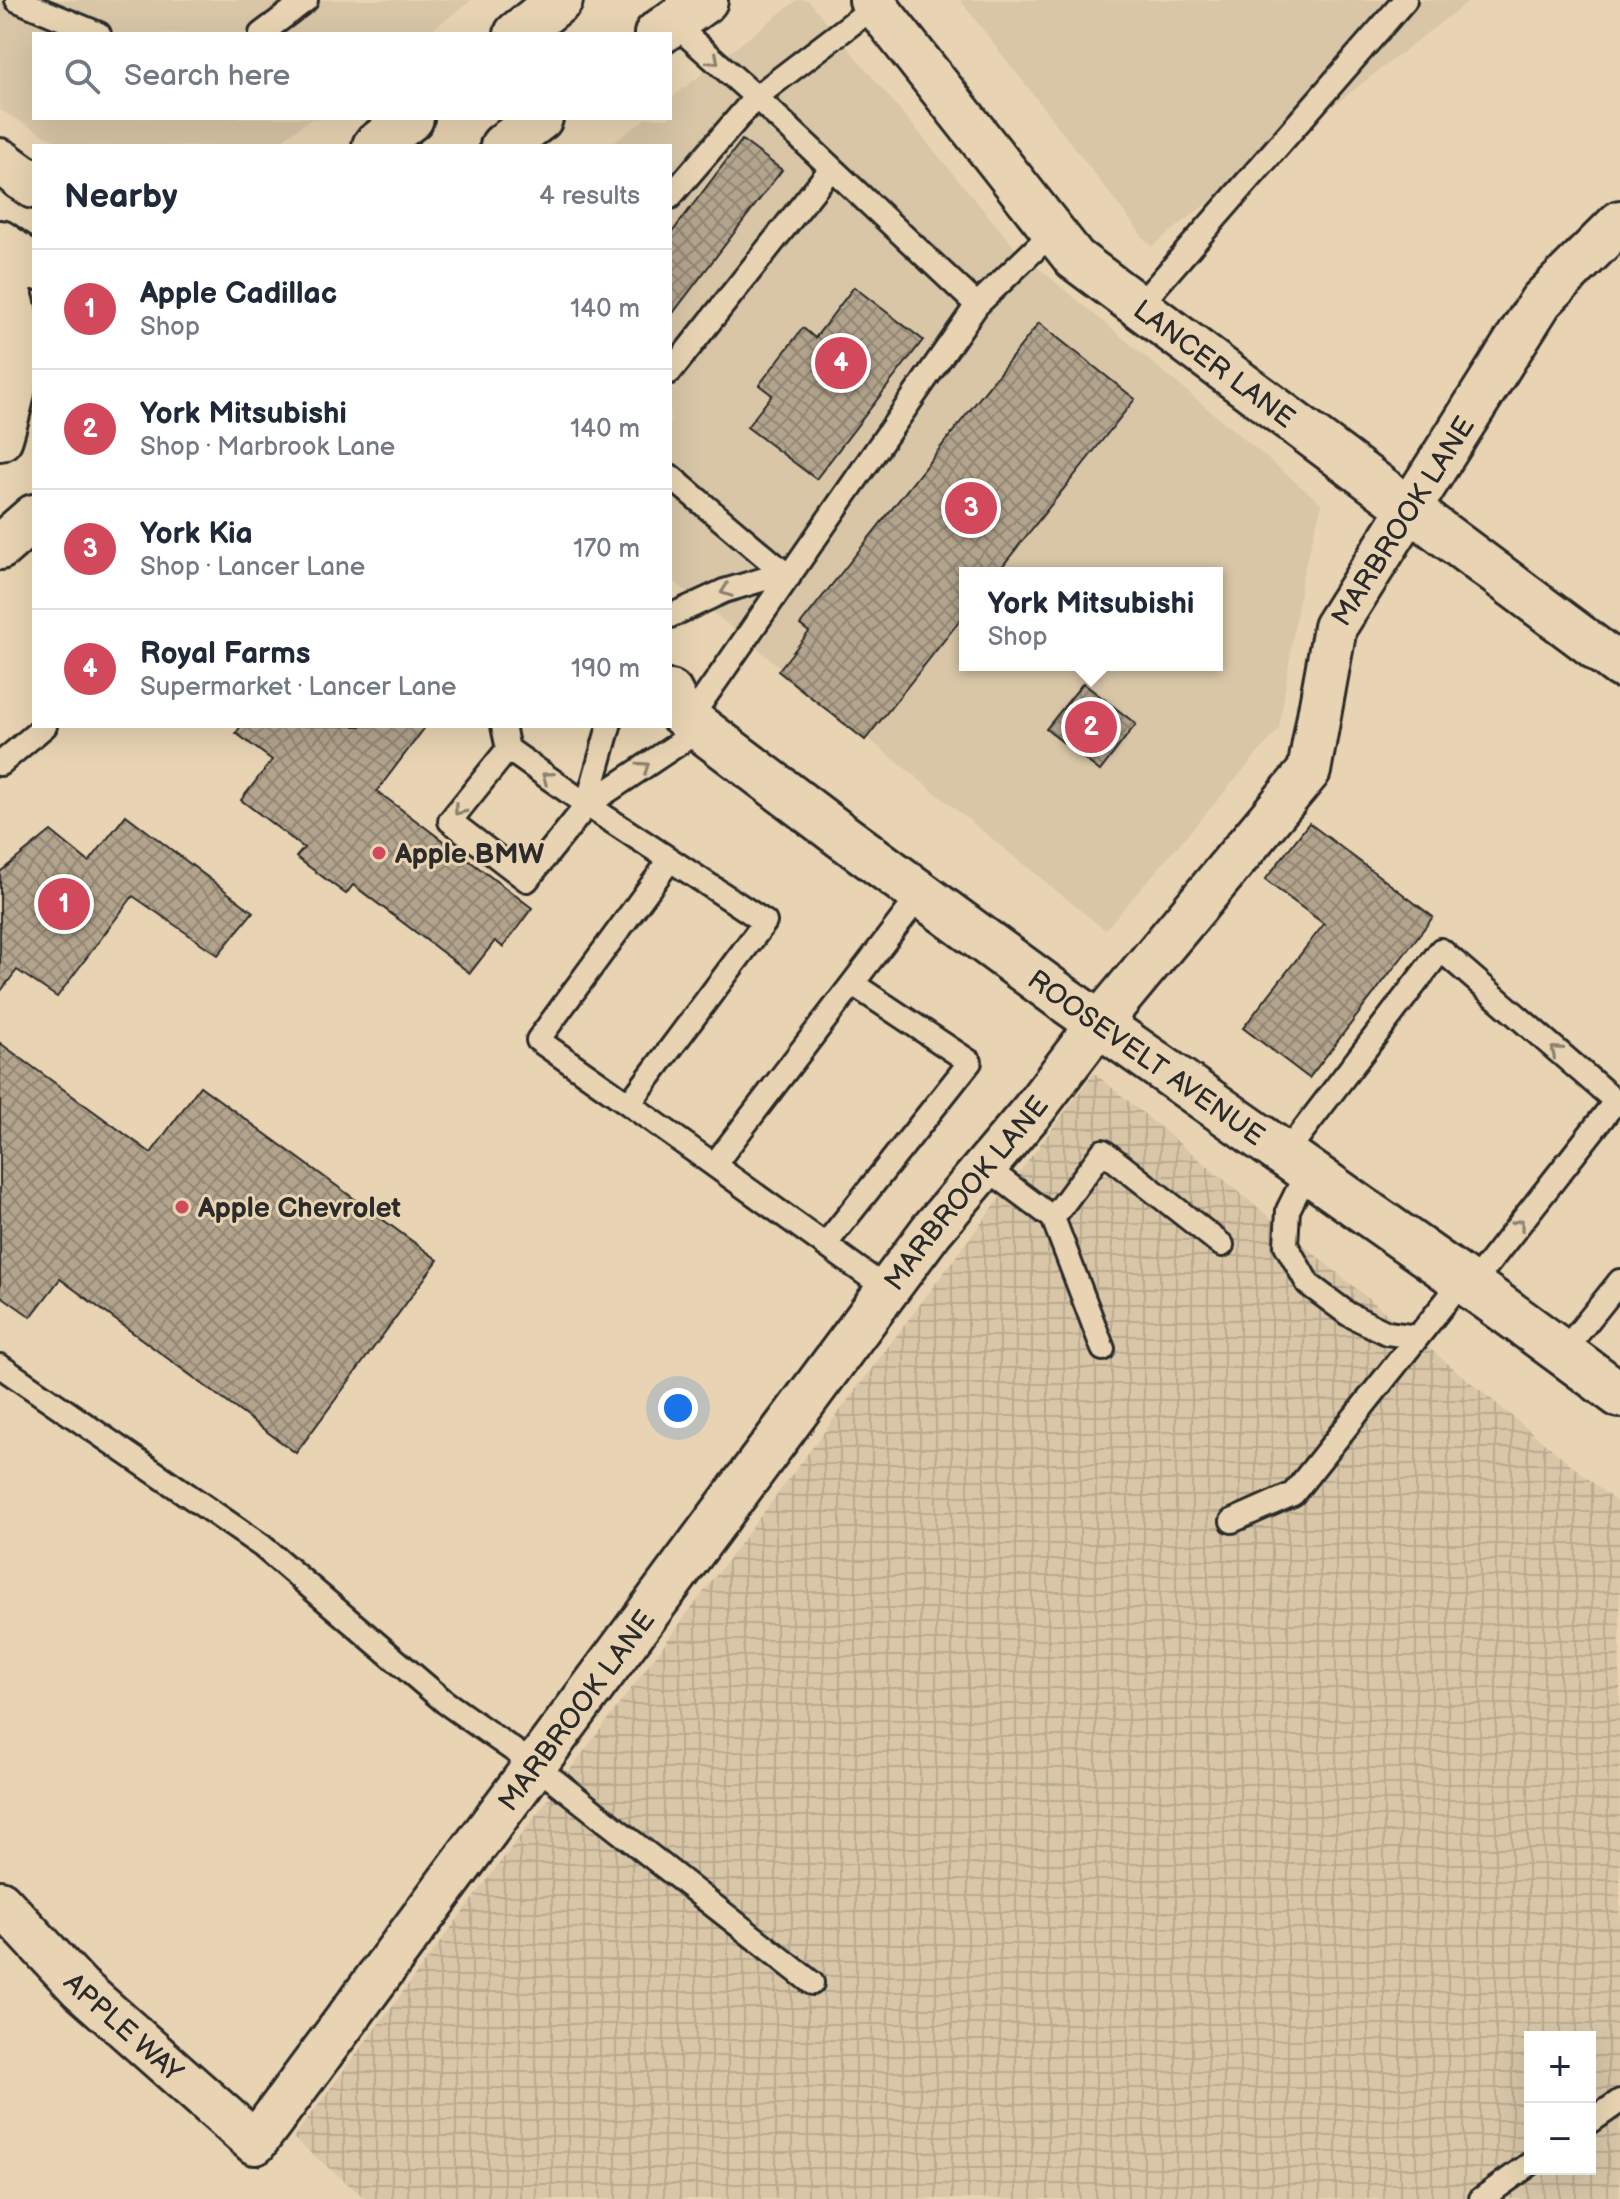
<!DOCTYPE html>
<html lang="en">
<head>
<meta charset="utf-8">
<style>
  body { margin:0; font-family:"Balsamiq Sans",sans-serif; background:#f6f6f7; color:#1f2937 }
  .controls { position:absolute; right:24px; bottom:24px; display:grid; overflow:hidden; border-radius:0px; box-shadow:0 8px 32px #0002 }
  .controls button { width:72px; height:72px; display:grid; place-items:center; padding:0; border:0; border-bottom:2px solid #e0e1e3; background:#fff; color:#1f2937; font:40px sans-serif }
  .you { position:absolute; left:678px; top:1408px; width:28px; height:28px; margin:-20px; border:6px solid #fff; border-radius:50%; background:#1a73e8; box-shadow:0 0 0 12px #1a73e833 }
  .badge { display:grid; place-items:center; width:52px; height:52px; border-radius:50%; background:#d1495b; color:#fff; font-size:26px; font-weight:700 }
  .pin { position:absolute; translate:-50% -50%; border:4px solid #fff; box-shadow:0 2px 8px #0006 }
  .popup { position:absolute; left:959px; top:567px; width:264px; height:104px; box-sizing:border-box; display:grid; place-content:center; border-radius:0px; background:#fff; filter:drop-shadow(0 2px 6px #0005); font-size:26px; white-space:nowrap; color:#747a83 }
  .popup b { font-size:30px; color:#1f2937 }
  .popup::after { content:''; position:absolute; left:50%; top:100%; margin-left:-16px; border:16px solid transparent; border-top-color:#fff }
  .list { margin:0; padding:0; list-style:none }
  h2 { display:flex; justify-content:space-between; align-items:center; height:104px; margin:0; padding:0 32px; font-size:34px }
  h2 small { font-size:26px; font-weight:400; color:#747a83 }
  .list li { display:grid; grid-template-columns:52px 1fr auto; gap:24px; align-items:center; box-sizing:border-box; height:120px; padding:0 32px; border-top:2px solid #e0e1e3 }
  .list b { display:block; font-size:30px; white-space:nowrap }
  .list p { margin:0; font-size:26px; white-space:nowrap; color:#747a83 }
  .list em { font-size:26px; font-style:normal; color:#747a83 }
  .icon { flex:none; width:44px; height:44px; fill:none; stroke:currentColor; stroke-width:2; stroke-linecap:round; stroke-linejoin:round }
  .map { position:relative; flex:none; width:1620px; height:2199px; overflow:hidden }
  .search { position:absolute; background:#fff; box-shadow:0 8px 32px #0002; left:32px; top:32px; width:640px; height:88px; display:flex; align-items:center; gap:20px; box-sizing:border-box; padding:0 28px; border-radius:0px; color:#747a83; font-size:30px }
  .panel { position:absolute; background:#fff; box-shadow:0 8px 32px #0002; left:32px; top:144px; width:640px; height:584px; border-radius:0px }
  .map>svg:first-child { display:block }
  .built { fill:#d8c6a7; fill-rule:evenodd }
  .industrial { fill:url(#industrial-grid); fill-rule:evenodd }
  .building { fill:url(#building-cross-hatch); stroke:#2b2b2b; stroke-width:2 }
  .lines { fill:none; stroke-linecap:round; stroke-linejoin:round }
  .lane-casing { stroke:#2b2b2b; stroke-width:28 }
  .street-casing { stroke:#2b2b2b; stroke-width:48 }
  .secondary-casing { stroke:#2b2b2b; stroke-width:50 }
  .highway-casing { stroke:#2b2b2b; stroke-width:50 }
  .lane { stroke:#e8d4b2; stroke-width:22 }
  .street { stroke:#e8d4b2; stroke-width:42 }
  .secondary { stroke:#e8d4b2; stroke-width:44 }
  .highway { stroke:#e8d4b2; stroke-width:44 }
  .oneway { stroke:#8a806e }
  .poi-dot { fill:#d1495b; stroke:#e8d4b2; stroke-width:3 }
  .labels { text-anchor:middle; stroke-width:6; stroke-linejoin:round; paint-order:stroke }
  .street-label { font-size:28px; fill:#2b2b2b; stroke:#e8d4b2 }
  .poi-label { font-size:28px; font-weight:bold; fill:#2b2b2b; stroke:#e8d4b2; text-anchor:start }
</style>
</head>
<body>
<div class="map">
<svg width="1620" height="2199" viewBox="0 0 1620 2199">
  <defs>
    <pattern id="industrial-grid" width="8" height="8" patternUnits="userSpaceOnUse" patternTransform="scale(2)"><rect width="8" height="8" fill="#d8c6a7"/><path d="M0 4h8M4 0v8" fill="none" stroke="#baaa90"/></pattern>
    <pattern id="building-cross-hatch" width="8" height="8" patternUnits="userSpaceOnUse" patternTransform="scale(2)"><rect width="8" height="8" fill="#b3a48d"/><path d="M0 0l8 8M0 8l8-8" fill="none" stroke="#928673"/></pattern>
  </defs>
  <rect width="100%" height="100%" fill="#e8d4b2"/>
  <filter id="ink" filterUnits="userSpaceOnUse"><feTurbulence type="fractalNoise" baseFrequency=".0125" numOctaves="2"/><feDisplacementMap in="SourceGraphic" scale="16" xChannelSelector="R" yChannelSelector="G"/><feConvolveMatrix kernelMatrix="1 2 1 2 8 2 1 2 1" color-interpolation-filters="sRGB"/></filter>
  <g filter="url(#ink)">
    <path class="built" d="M0,0H472L426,34H34V118H312L274,146H65L0,110Z
      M797,0H808L1017,250L1322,504L1302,577L1279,729L1105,930L670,578V146H610L646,118H670V99ZM965,573H1217V665H965Z
      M960,0H1470L1151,247Z"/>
    <path class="industrial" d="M1094,1073L1620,1505V2199H366L293,2138ZM1530,2037H1590V2169H1530Z"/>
    <path class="building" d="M742,140L782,170L670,317V235Z
      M854,287L923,340L816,479L747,427L772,395L759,385L803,328L815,338Z
      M1039,323L1135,399L997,573H965V614L865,740L778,671L809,632L800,625Z
      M1083,683L1136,724L1100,771L1046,729Z
      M241,726H426L377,791L532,908L503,947L495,941L470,973L353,885L346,894L296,857L304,848L241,800L272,760L236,733Z
      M126,815L253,912L218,955L133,896L57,997L17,970L0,992V872L51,831L89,862Z
      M1309,823L1433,917L1309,1078L1243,1028L1324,924L1265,880Z
      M0,1043L151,1153L200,1086L438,1260L296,1453L60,1279L31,1317L0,1295Z"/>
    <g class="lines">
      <g class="lane-casing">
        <path id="lane" d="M17,0L99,34
          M673,23L756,97L977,305L689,720
          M261,34L306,0
          M670,197L756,97L875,6
          M977,305L1053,232
          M1139,306L1405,0
          M670,372L830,170
          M670,476L789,577
          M670,616L724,591L785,573
          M503,726L508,749L587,805L765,922L629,1104L538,1040L670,860
          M508,749L450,821L527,880L587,805L702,728
          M0,764L45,726
          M587,805L609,726
          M629,1104L888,1290
          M1285,1154L1441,950L1620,1105
          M714,1165L921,894
          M985,1167L1053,1218L1103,1151L1222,1245
          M1308,1170L1288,1210L1286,1245L1308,1284L1348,1314L1387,1333L1417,1337
          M1053,1218L1103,1349
          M825,1245L970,1062L853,984
          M1471,1286L1615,1102
          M1563,1352L1620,1281
          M0,1366L262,1546L445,1702L536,1766L812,1983
          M1232,1521L1293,1494L1463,1280
          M1590,2122L1620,2101
          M1481,2199L1530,2164"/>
      </g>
      <g class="street-casing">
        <g id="street">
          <path id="s1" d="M871,0L1075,259L1620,666"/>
          <path id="s2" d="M0,1902L80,1988L255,2143L931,1231L1034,1109L1100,1022L1309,771L1335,627L1541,301L1620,222"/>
        </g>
      </g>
      <g class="secondary-casing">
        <g id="secondary">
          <path d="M0,161L34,186"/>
          <path d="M0,243L34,267"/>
          <path id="s3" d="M670,693L679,711L689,720L842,836L1061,997L1491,1300L1620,1395"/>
        </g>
      </g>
      <g class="highway-casing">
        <path id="highway" d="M517,34L560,0
          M657,34L705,0
          M375,146L411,118
          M503,146L540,118
          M22,178L34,181
          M0,271C28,331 18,378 0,438
          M0,547L34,517"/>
      </g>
      <use href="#lane" class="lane"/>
      <use href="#street" class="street"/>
      <use href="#secondary" class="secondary"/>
      <use href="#highway" class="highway"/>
    </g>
    <defs><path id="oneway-chevron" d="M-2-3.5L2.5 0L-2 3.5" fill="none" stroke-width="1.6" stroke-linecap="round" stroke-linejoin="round" transform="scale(2)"/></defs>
    <g class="oneway">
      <use href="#oneway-chevron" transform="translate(714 60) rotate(42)"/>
      <use href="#oneway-chevron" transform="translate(726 591) rotate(160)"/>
      <use href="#oneway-chevron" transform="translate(644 767) rotate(-34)"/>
      <use href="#oneway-chevron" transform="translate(547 777) rotate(-145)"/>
      <use href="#oneway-chevron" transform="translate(459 810) rotate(128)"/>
      <use href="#oneway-chevron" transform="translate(1556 1051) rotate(-139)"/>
      <use href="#oneway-chevron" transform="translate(1519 1224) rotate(-52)"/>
    </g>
  </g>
  <g class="poi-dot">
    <circle cx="379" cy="853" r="8"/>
    <circle cx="182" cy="1207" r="8"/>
  </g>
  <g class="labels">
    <g class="street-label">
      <text dy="10" stroke="none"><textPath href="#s1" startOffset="504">LANCER LANE</textPath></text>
      <text dy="10" stroke="none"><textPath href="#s2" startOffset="2354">MARBROOK LANE</textPath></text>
      <text dy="10" stroke="none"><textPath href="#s3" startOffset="602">ROOSEVELT AVENUE</textPath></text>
      <text dy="10" stroke="none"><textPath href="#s2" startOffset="1538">MARBROOK LANE</textPath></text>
      <text dy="10" stroke="none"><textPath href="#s2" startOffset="890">MARBROOK LANE</textPath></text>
      <text dy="10" stroke="none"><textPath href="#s2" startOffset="176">APPLE WAY</textPath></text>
    </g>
    <g class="poi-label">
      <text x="395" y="863">Apple BMW</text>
      <text x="198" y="1217">Apple Chevrolet</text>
    </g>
  </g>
</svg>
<div class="controls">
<button>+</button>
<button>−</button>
</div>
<div class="you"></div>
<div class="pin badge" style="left:64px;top:904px">1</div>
<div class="pin badge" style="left:1091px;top:727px">2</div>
<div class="popup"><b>York Mitsubishi</b>Shop</div>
<div class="pin badge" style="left:971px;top:508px">3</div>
<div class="pin badge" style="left:841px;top:363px">4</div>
<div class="search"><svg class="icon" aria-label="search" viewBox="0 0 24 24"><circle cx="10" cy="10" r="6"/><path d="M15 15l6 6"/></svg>Search here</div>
<section class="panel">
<h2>Nearby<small>4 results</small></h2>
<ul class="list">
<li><span class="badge">1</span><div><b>Apple Cadillac</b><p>Shop</p></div><em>140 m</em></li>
<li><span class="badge">2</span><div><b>York Mitsubishi</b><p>Shop · Marbrook Lane</p></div><em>140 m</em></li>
<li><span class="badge">3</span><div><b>York Kia</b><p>Shop · Lancer Lane</p></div><em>170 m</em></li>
<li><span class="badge">4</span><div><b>Royal Farms</b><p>Supermarket · Lancer Lane</p></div><em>190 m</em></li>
</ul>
</section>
</div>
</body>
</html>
